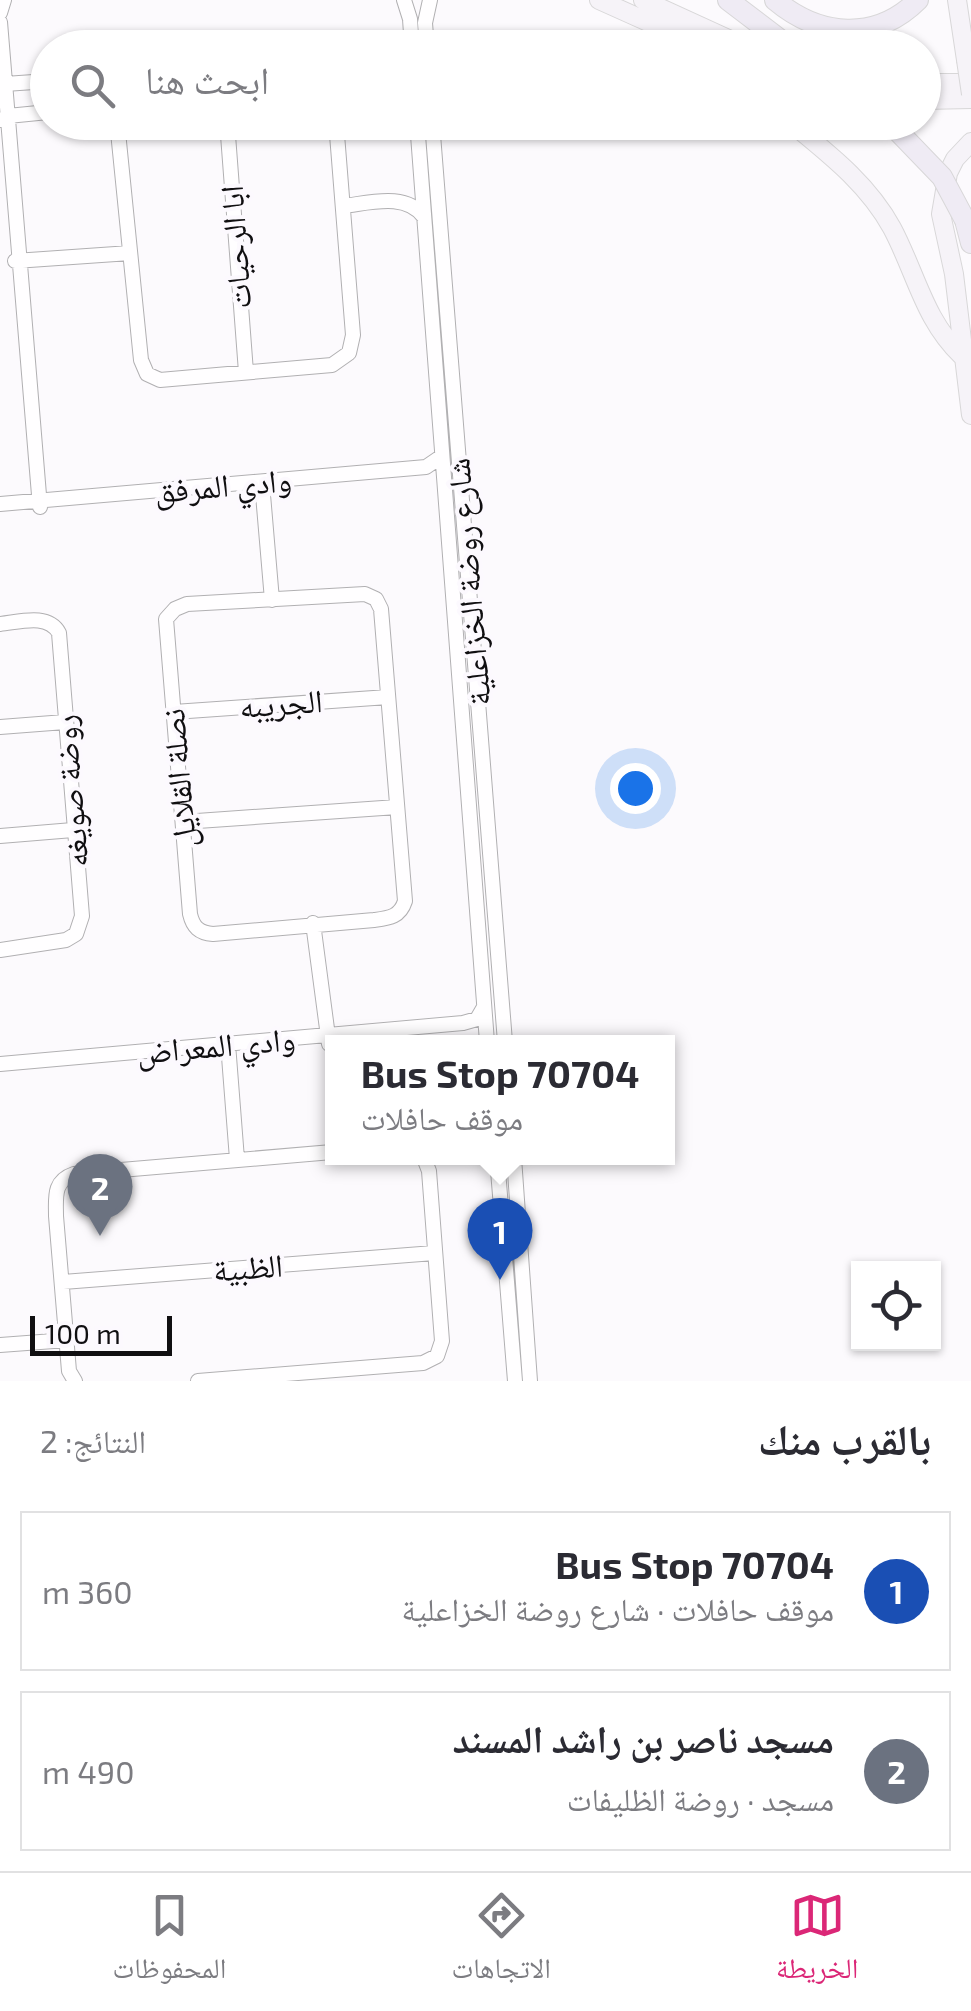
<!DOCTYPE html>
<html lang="ar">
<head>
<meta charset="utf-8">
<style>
  body { margin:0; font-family:"Exo 2","Noto Naskh Arabic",sans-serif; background:#f7f7f7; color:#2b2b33; direction:rtl }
  .controls { position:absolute; right:30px; bottom:30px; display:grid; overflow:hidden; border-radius:0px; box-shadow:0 2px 8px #0004 }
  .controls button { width:90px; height:90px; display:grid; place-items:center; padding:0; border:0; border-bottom:2px solid #e1e1e2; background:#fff; color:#2b2b33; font:50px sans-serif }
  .scale { position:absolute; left:30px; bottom:25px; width:142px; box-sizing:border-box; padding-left:10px; border:5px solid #100f11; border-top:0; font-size:28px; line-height:35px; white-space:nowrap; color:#100f11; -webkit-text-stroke:8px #fcf9fe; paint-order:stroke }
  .you { position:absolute; left:635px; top:788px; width:35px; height:35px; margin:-25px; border:8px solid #fff; border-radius:50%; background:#1a73e8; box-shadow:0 0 0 15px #1a73e833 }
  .badge { display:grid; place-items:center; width:65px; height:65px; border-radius:50%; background:#db2777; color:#fff; font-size:32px; font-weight:700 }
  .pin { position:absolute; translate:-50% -82px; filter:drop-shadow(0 2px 5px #0008) }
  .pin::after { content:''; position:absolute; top:52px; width:35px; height:30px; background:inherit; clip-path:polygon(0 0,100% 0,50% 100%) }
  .popup { position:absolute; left:325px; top:1035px; width:350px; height:130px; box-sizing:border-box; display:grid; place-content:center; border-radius:0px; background:#fff; filter:drop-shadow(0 2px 8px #0005); font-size:32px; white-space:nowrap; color:#7c7c81 }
  .popup b { font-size:38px; color:#2b2b33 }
  .popup::after { content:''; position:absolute; left:50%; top:100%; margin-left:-20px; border:20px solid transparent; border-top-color:#fff }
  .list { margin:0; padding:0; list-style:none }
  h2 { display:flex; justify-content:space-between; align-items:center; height:130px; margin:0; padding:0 40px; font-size:42px }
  h2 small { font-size:32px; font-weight:400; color:#7c7c81 }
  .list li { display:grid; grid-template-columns:65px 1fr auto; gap:30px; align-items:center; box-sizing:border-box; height:160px; margin:0 20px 20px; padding:0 20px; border:2px solid #e1e1e2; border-radius:0px }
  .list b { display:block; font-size:38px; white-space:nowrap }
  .list p { margin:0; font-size:32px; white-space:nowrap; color:#7c7c81 }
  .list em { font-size:32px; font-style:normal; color:#7c7c81 }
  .icon { flex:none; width:55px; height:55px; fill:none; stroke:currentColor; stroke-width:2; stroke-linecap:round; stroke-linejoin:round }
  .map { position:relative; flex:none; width:971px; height:1381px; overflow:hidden; direction:ltr }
  .search { position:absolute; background:#fff; box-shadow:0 2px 8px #0004; left:30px; right:30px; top:30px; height:110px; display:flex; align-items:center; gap:25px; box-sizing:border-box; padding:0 35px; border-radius:55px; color:#7c7c81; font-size:38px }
  .sheet { height:490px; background:#fff }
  nav { display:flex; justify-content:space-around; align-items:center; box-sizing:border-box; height:140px; border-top:2px solid #e1e1e2; background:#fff; font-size:28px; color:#7c7c81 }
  nav a { display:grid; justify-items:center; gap:5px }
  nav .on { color:#db2777 }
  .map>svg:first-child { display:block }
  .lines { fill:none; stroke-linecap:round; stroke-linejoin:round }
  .minor-casing { stroke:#b1b0b2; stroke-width:16 }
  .major-casing { stroke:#d8d7d8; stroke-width:20 }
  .highway-casing { stroke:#d8d7d8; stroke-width:22 }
  .minor { stroke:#fffeff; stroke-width:14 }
  .major { stroke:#f6f3f8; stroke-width:18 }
  .highway { stroke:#efebf4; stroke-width:20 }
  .major-bridge-casing { stroke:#d8d7d8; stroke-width:20; stroke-linecap:butt }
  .highway-bridge-casing { stroke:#d8d7d8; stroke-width:22; stroke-linecap:butt }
  .major-bridge { stroke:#f6f3f8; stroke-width:18 }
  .highway-bridge { stroke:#efebf4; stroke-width:20 }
  .labels { text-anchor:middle; stroke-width:8; stroke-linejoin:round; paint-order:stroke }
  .street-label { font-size:32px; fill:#100f11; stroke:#fcf9fe }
</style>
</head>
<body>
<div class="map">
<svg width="971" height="1381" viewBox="0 0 971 1381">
  <rect width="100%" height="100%" fill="#fcfafd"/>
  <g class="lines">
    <g class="minor-casing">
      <path id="minor" d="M404,0L410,19L412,48
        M0,13L4,0
        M0,22L40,507
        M204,48L311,39L322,42L327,48
        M427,48L425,23L430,0
        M5,84L48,81
        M1,120L8,116L48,112
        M117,122L141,360L147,374L160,380L332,365L349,353L353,335L336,122
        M227,122L246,372
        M417,122L487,1042
        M432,122L505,1042
        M343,206C370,203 406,192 424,217
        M15,261L130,253
        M262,483L272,600
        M0,504L426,467L442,456
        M365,594L376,599L381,609L405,901C400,917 389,918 374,920L213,934C199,933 193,927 190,914L166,619L175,609L187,604Z
        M0,624C20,622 48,613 59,633L82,916L76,934L66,940L0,950
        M174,712L388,697
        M0,727L65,722
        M183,822L397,807
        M0,836L73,830
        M313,923L329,1044
        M228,1044L237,1159
        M0,1064L463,1023L477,1019L484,1007
        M497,1158L515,1381
        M514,1158L530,1381
        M63,1282L434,1253
        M0,1345L67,1340
        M75,1381L69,1371L56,1216C56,1197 53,1181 74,1174L332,1152
        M198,1381L423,1363L437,1356L442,1341L429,1171L424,1158"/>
    </g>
    <g class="major-casing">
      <path id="major" d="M599,0L706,48
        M643,0L748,48
        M957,0L966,60
        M924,83H971
        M924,100L971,99
        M790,122C829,154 868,184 892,228C916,273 924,320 962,356
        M971,142L955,159L948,173L941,214L954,274L971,415"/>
    </g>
    <g class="highway-casing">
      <path id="highway" d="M728,0L791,48
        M775,0C819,37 876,42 918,0
        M965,220L971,243"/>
    </g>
    <use href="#minor" class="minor"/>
    <use href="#major" class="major"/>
    <use href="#highway" class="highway"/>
    <g class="major-bridge-casing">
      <path id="major-bridge" d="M966,60L971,94"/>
    </g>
    <g class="highway-bridge-casing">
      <path id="highway-bridge" d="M889,122L942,177L965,220"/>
    </g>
    <use href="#major-bridge" class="major-bridge"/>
    <use href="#highway-bridge" class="highway-bridge"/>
  </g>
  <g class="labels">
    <g class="street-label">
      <text transform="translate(236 247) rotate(-94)" y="11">ابا الرحيات</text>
      <text transform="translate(223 486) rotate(-5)" y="11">وادي المرفق</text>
      <text transform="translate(469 582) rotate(-95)" y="11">شارع روضة الخزاعلية</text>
      <text transform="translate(281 704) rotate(-4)" y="11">الجريبه</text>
      <text transform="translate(179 778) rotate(-95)" y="11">نصلة القلايل</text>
      <text transform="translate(71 791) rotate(-95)" y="11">روضة صويغه</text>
      <text transform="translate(216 1046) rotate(-5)" y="11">وادي المعراض</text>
      <text transform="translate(248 1268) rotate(-4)" y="11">الظبية</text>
    </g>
  </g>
</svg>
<div class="controls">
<button><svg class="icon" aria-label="locate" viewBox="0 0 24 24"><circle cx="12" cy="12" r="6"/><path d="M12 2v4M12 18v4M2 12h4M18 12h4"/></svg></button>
</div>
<div class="scale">100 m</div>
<div class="you"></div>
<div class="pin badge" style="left:500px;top:1280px;background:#1a4fb4">1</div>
<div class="popup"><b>Bus Stop 70704</b>موقف حافلات</div>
<div class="pin badge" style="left:100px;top:1236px;background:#6b7280">2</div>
<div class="search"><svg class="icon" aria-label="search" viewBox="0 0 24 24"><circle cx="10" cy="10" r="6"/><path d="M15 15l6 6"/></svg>ابحث هنا</div>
</div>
<section class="sheet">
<h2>بالقرب منك<small>النتائج: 2</small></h2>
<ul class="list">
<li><span class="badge" style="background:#1a4fb4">1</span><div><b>Bus Stop 70704</b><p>موقف حافلات · شارع روضة الخزاعلية</p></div><em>360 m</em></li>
<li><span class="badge" style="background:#6b7280">2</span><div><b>مسجد ناصر بن راشد المسند</b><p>مسجد · روضة الظليفات</p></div><em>490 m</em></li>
</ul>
</section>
<nav>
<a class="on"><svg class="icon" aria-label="map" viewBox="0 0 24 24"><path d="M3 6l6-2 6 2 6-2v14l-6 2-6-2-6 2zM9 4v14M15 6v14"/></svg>الخريطة</a>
<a><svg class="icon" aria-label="directions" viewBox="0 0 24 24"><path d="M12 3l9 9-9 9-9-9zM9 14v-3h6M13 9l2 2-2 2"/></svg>الاتجاهات</a>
<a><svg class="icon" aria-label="saved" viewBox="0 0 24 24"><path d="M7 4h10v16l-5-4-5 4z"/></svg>المحفوظات</a>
</nav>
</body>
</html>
